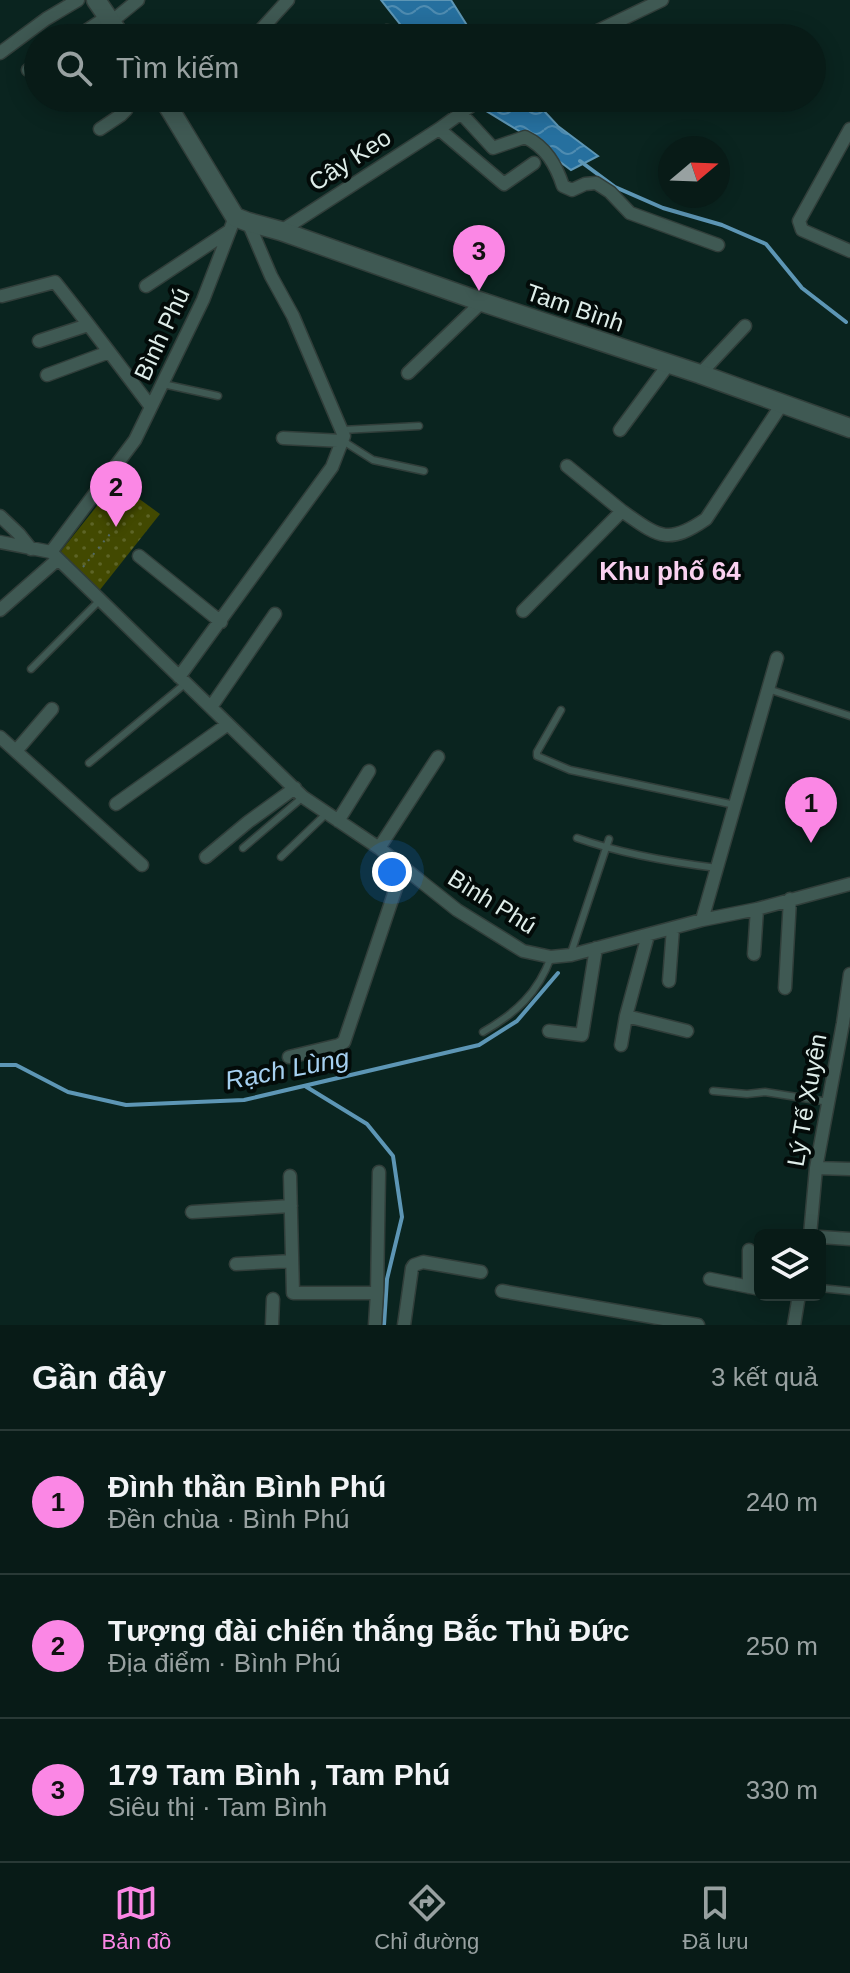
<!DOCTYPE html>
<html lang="vi">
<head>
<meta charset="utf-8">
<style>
  body { margin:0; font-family:Helvetica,sans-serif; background:#162824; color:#f1f3f6 }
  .controls { position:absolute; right:24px; bottom:24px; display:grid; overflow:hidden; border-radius:12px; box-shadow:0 4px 20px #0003 }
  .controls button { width:72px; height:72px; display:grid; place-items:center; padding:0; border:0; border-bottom:2px solid #293936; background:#081b17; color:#f1f3f6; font:40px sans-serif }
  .compass { position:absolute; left:658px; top:136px; width:72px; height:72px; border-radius:50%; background:#081b17; box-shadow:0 4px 20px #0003; rotate:71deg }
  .you { position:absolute; left:392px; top:872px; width:28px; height:28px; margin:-20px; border:6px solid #fff; border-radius:50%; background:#1a73e8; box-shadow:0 0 0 12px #1a73e833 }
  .badge { display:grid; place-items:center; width:52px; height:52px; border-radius:50%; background:#fb87e5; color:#111; font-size:26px; font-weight:700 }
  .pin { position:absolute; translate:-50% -66px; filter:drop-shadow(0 2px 4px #0008) }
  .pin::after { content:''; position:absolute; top:42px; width:28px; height:24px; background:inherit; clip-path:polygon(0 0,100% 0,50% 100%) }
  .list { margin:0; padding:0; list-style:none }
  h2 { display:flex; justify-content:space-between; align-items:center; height:104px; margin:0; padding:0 32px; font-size:34px }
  h2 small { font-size:26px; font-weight:400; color:#98a1a1 }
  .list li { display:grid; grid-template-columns:52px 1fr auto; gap:24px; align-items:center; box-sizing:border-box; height:144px; padding:0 32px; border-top:2px solid #293936 }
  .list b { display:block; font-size:30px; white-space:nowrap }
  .list p { margin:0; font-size:26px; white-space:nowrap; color:#98a1a1 }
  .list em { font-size:26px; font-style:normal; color:#98a1a1 }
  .icon { flex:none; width:44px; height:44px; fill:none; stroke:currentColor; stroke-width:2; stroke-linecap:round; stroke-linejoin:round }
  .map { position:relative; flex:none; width:850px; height:1325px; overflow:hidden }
  .search { position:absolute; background:#081b17; box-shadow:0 4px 20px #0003; left:24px; right:24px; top:24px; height:88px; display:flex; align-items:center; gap:20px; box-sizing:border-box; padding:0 28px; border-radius:44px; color:#98a1a1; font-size:30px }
  .sheet { height:536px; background:#081b17 }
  nav { display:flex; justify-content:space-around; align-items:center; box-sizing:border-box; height:112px; border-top:2px solid #293936; background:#081b17; font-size:22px; color:#98a1a1 }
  nav a { display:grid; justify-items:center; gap:4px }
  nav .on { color:#fb87e5 }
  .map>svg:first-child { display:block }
  .park { fill:url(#park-dots) }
  .water { fill:url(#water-waves); stroke:#5d96b5; stroke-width:2 }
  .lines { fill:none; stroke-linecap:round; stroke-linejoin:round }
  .stream { stroke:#5d96b5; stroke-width:4 }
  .lane-casing { stroke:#313e3a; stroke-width:9 }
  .street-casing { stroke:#313e3a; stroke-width:15 }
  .secondary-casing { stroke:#313e3a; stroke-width:21 }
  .path { stroke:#546a65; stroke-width:2; stroke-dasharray:2 6; stroke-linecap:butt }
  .lane { stroke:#3f5953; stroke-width:6 }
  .street { stroke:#3f5953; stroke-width:12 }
  .secondary { stroke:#3f5953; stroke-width:18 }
  .labels { text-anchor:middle; stroke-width:8; stroke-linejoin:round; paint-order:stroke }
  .street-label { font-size:24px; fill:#deede9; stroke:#030b09 }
  .neighbourhood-label { font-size:26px; font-weight:bold; fill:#fad1f0; stroke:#030b09 }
  .water-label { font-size:26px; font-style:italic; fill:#a6d0f0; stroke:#030b09 }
</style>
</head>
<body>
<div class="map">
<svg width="850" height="1325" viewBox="0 0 850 1325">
  <defs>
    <pattern id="park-dots" width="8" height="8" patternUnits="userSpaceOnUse" patternTransform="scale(2)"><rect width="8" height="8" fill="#424901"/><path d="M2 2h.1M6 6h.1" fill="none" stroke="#5d6426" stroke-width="1.8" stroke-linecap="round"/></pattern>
    <pattern id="water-waves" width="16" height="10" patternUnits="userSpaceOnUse" patternTransform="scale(2)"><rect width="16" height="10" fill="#26709f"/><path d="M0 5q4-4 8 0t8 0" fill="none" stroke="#4f8cb1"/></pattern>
  </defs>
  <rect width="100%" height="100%" fill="#0a241f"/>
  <path class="park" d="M116,482L160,514L99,591L62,556L61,551Z"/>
  <path class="water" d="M381,0H451L475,38H411Z
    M465,98H532L558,126L598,156L571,170L519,131Z"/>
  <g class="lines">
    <path class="stream" d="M580,161L615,187L663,208L722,225L766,244L802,288L846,322
      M0,1065H16L68,1092L126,1105L244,1100L479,1045L517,1021L558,973
      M305,1086L367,1124L393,1156L402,1217L387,1279L384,1325"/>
    <g class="lane-casing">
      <path id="lane" d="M163,384L218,396
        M342,430L419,426
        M343,441L373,460L424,471
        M31,669L99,601
        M768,689L850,716
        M561,710L537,752V756L570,770L735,805
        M89,763L186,683
        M577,838C622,854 669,862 717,868
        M243,848L303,797
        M281,857L327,813
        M571,953L609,839
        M483,1032C516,1013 538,993 551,957
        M713,1091L747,1094L765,1092L829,1102
        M820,1288L850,1291"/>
    </g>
    <g class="street-casing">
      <path id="street" d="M111,22L138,0
        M387,31L397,38
        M75,38L107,17
        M252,38L257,34L288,0
        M583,38L662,0
        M0,53L46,19L78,0
        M28,70L38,63
        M447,98L493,148L525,137C546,147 556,165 563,186L572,190L585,184L596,183L610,192L630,213L718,245
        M100,129L121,115L126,110L132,98
        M439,129L504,184L534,163
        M850,129L799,221L802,230L850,251
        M281,231L439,129L482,98
        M146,286L229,231
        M2,296L55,282C88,323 119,365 151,407
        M39,341L88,325
        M408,373L482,302
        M700,374L745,326
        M47,375L109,352
        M620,430L668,365
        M283,438L343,441
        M567,466L622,511
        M0,516L19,534L31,549
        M0,542L51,552
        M51,552L303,797L379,848L457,910L523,951L551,957L571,955L702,920L757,909L850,884
        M51,552L135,440L203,300L235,217
        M139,556L221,622
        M0,610L58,559
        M523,611L622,511C658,536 667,546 706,519L782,404
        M179,677L332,467L344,436L293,316L271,276L248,222
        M211,707L275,614
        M0,737L142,865
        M16,751L52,709
        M116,804L228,724
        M338,821L369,771
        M379,848L438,757
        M206,857L248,822L295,788
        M702,920L777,658
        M754,954L757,909
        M669,981L673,928
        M785,988L790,899
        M626,1016L687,1031
        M549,1031L582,1035L596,948
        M621,1045L626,1016L648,935
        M289,1057L339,1045L344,1042L403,867
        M816,1168L850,1169
        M290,1176L293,1293H377
        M192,1212L291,1206
        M810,1235L816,1168L843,1023L850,974
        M820,1237L850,1239
        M236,1264L292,1261
        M710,1279L760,1289
        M749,1287V1250
        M502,1291L698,1325
        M272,1325L273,1299
        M375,1325L377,1293L379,1172
        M404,1325L412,1268L414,1265L423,1262L481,1272
        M794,1325L799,1295"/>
    </g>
    <g class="secondary-casing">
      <path id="secondary" d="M96,0L122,38
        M163,98L235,217L248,222L281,231L482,302L700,374L850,428"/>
    </g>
    <path class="path" d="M83,567L110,534"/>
    <use href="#lane" class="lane"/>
    <use href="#street" class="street"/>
    <use href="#secondary" class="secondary"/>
  </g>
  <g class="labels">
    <g class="street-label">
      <text transform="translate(350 160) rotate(-33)" y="8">Cây Keo</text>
      <text transform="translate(575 308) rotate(19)" y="8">Tam Bình</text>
      <text transform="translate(162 334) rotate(-65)" y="8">Bình Phú</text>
      <text transform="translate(492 902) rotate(32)" y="8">Bình Phú</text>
      <text transform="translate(807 1100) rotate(-80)" y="8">Lý Tế Xuyên</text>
    </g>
    <g class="neighbourhood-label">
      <text x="670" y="580">Khu phố 64</text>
    </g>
    <g class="water-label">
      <text transform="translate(287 1069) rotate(-11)" y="9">Rạch Lùng</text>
    </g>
  </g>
</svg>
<div class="controls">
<button><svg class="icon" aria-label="layers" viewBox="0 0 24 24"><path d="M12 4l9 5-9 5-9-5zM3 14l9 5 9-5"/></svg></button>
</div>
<svg class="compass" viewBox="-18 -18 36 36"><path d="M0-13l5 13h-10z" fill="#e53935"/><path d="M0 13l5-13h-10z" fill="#98a1a1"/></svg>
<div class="you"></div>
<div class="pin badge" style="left:811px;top:843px">1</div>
<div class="pin badge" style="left:116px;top:527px">2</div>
<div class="pin badge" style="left:479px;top:291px">3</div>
<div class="search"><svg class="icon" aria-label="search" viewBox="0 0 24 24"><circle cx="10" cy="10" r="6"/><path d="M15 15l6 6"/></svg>Tìm kiếm</div>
</div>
<section class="sheet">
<h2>Gần đây<small>3 kết quả</small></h2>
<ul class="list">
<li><span class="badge">1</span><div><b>Đình thần Bình Phú</b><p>Đền chùa · Bình Phú</p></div><em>240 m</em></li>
<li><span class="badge">2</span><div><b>Tượng đài chiến thắng Bắc Thủ Đức</b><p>Địa điểm · Bình Phú</p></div><em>250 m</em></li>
<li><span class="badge">3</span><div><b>179 Tam Bình , Tam Phú</b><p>Siêu thị · Tam Bình</p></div><em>330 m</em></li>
</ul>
</section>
<nav>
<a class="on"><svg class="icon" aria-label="map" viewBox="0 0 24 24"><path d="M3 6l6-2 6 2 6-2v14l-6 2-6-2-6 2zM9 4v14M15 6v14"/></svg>Bản đồ</a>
<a><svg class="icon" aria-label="directions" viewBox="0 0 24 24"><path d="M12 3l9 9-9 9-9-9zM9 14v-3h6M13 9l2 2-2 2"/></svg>Chỉ đường</a>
<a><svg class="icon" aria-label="saved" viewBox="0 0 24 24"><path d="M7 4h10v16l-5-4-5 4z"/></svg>Đã lưu</a>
</nav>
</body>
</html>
